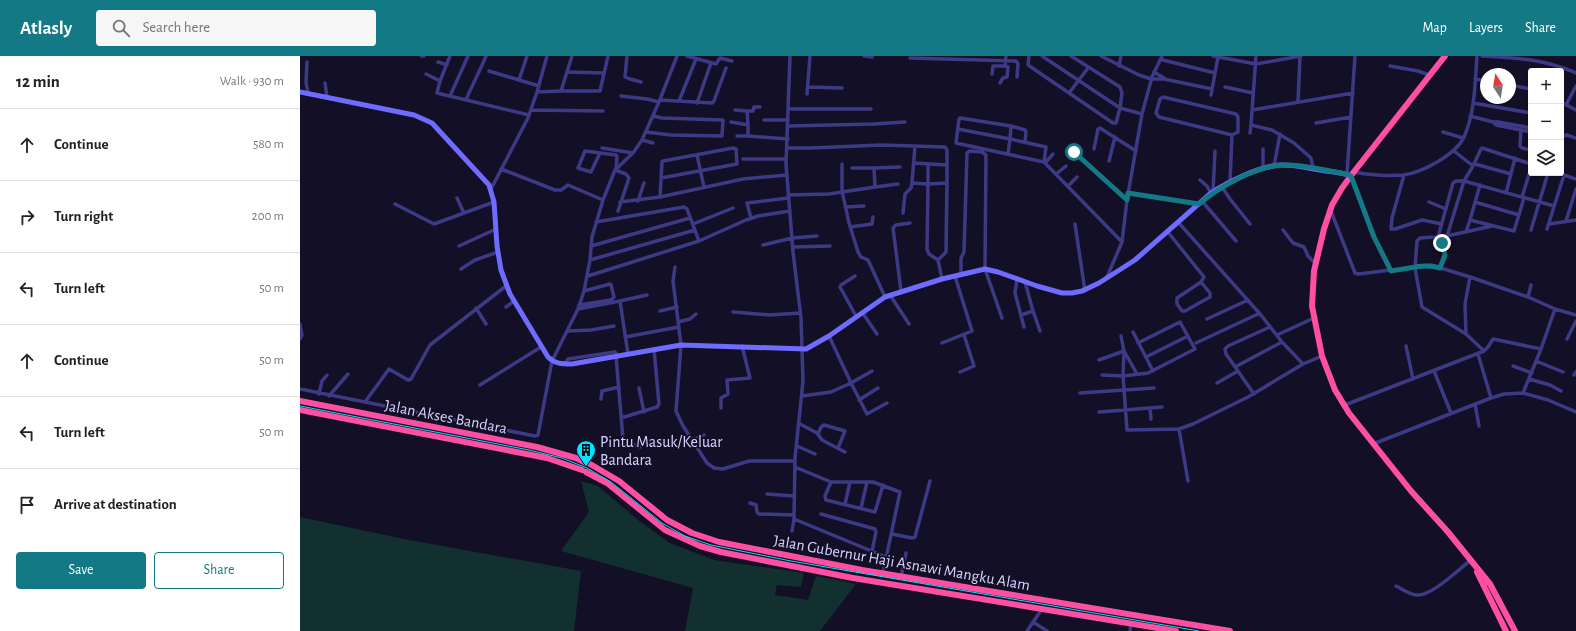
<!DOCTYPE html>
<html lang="en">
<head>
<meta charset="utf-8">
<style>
  body { margin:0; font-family:"Alegreya Sans",sans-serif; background:#f6f6f6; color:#222 }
  .controls { position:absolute; right:12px; top:12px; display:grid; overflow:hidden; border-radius:4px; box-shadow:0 1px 3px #0004 }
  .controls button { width:36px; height:36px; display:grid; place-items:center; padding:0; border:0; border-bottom:1px solid #e0e0e0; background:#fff; color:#222; font:20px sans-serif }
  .compass { position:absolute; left:1180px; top:12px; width:36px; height:36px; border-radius:50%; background:#fff; box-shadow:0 1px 3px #0004; rotate:348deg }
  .stop { position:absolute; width:12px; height:12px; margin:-9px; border:3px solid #137a85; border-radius:50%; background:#fff }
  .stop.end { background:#137a85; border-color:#fff; box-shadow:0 1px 4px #0008 }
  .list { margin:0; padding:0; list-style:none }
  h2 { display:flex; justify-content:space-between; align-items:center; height:52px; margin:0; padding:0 16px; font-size:17px }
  h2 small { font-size:13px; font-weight:400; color:#767676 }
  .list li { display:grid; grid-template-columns:26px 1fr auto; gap:12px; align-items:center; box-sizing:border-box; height:72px; padding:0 16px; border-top:1px solid #e0e0e0 }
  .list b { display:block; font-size:15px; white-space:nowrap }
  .list em { font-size:13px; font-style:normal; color:#767676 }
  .actions { display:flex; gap:8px; padding:12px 16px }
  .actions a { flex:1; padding:9px 0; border:1px solid #137a85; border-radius:4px; text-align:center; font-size:14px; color:#137a85 }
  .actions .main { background:#137a85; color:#fff }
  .icon { flex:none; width:22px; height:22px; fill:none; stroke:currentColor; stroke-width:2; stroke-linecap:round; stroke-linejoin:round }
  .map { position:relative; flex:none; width:1276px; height:575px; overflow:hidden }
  header { display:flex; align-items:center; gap:24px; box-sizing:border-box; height:56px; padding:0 20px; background:#137a85; color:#fff }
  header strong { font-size:19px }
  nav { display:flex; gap:22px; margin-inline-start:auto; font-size:14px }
  .search { width:280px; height:36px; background:#f6f6f6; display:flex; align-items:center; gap:10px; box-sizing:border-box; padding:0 14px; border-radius:4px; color:#767676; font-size:15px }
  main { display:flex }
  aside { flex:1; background:#fff }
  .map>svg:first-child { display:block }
  .green { fill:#12302f }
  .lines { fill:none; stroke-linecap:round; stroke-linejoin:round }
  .street { stroke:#3d3a85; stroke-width:3.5 }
  .secondary { stroke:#6f6bff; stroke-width:5 }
  .highway { stroke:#ff4fa3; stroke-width:6 }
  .tram { stroke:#00e5ff; stroke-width:1 }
  .route { stroke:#137a85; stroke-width:5 }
  .labels { text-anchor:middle; stroke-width:3.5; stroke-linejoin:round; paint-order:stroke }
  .street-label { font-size:16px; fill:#d9d4ff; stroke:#130f26 }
  .poi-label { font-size:16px; fill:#d9d4ff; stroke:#130f26; text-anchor:start }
</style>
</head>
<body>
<header>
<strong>Atlasly</strong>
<div class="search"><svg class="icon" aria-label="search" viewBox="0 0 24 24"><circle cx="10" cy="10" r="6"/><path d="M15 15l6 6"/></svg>Search here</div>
<nav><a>Map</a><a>Layers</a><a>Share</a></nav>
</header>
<main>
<aside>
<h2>12 min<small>Walk · 930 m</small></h2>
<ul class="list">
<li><svg class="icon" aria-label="ahead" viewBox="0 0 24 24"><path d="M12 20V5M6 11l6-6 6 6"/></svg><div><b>Continue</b></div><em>580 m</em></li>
<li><svg class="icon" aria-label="right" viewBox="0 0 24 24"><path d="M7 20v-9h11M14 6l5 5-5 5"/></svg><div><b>Turn right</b></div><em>200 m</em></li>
<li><svg class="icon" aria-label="left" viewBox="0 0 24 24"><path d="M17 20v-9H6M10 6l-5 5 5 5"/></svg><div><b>Turn left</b></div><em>50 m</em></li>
<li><svg class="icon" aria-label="ahead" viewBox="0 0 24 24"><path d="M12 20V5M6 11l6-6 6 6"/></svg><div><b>Continue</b></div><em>50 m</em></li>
<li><svg class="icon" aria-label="left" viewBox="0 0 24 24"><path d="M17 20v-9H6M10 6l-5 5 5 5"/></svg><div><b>Turn left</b></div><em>50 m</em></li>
<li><svg class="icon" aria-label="arrive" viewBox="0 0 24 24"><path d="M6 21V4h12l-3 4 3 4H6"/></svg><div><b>Arrive at destination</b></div></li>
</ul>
<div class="actions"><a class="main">Save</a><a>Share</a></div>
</aside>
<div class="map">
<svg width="1276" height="575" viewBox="0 0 1276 575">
  <rect width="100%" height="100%" fill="#130f26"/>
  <path class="green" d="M281,425L298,430L338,464L370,487L414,504L504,517L501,531L477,529L475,539L508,544L516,520L556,528L520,575H385L393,532L261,495L289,456Z
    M0,461L104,483L281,515L274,575H0Z"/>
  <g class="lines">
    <path class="street" d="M121,0H124
      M150,0L140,25L137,37L229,59
      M227,0L219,24L239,30
      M327,0L325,21L330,23L341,26
      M387,0L416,8L420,2L432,5
      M490,0L486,108L493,196L501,262L503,325L495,402L494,463L492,475
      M564,0L572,1
      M729,0L728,9L813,67H816L820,52L842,58
      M742,0L820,52L822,37L820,31L771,0
      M801,0L839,19L851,23H864L912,33
      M913,0L956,8L1001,0
      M956,0L951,69L972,74L994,87L1011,102L1013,112
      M1182,0C1216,2 1244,3 1276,17
      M610,2L716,5L718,8L717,21
      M863,4L915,17
      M7,6L6,26L8,37
      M138,6L147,9
      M819,10L821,0
      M1090,10L1118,15L1129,19
      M189,15L219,24
      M267,16L304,17
      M854,16L864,22
      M126,18L140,25
      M692,18L693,10H705L706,0
      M1175,23L1186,25
      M25,27L27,41
      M700,27L703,22L707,21L708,11L705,10
      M1210,29L1231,33
      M508,31L542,32
      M925,31L953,37
      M261,35H300L308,0
      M237,36L247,0
      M769,37L788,12
      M507,38L510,0
      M911,39L918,1
      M150,40L168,0
      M321,40L347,43L359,46
      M166,44C172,29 180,15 186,0
      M360,44L412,47L414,45L426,12
      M379,45L396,3
      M998,46L1000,0
      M1261,46L1276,54
      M397,47L411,7
      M1173,47L1231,57
      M1266,49L1276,30
      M488,53H571
      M231,54L303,55
      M435,54L447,55L448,69
      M952,54L1053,37
      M447,55H453L454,51H460
      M1170,60L1193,66L1196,69L1231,76
      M464,64H488
      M431,66L448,69V80L488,83
      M1193,66H1198L1231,72
      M1016,67L1051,61
      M488,70L574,68L605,66
      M711,70L725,74L726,76L725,86
      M658,73L710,83L711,70L660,62L659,63L656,87L744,106L822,186
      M1221,73L1220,90L1222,92L1231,94
      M346,76L371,79L422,80L423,64L362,62L353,60
      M1143,76L1163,82
      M950,77L951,69
      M437,80H448
      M1261,81L1267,79L1276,82
      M342,84L353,87
      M615,90L612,127L628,128L627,193L629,198L638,204L642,223
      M302,92L333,97
      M487,92H511L581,89L645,91L647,94V109
      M794,93L798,73L800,72L836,95
      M963,93V113
      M1154,95L1173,110L1181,93L1182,92L1231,108
      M774,96L827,144
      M300,97L291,116L278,112L285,95L316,99L317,101L316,113
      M708,98L710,83L746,91L744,106
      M397,99L404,131
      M443,103H486
      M809,105L815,81
      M614,107L647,109V127
      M745,107L753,98
      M542,108V135L549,167L558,196L561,201L568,204L585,241
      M628,108V128L647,127L646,196L638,204
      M1175,108L1211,118
      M974,110L980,78
      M552,112H574
      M201,113L255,134H261L268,129L303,144
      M315,114L326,118L329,122L318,155
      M1054,116C1069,119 1087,120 1103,119C1121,117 1156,99 1164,81C1175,57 1175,27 1177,0
      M1258,117L1276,123
      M756,118L766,110
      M1047,118L1055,0
      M1104,119L1092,162L1091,173H1095L1122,164L1142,168
      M1051,120L1074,181L1091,215
      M900,124L907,130L911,137
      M930,126L932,79L859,61L856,57L860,43L863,41L936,58L938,61V76L932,79
      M1180,129L1170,164L1214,175L1224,142
      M768,130L777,121
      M575,131L598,128
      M922,131L930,143L950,168
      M191,133L228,62L237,36L261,35L272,0
      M913,136L915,95
      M828,137L899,148
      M1206,137L1215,102
      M488,139L529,138L575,131L574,112L600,111
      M360,141L362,106L363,105L433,92L436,93L437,108L361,122
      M1222,141L1231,112
      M157,142L164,157
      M338,145L344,127
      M902,145L936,185
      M320,146L360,141L443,123L487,119
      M1129,146L1146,153
      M1175,146L1219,159
      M95,148L134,168L194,146
      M545,151L564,150
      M1031,155L1055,217L1059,218L1131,209L1170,221L1228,241
      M603,157L605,138L611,132L612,127
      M451,162L447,147L488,142
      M1266,165L1276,133
      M296,166L384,151L387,153L399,185
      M878,166L961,259L982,286L1003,308
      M393,168L433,152
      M775,168L785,235
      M1249,168L1276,164
      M550,171L572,168L573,161
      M1247,173L1264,119
      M983,174L993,187L1004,191L1008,200L1015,207
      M1231,174L1248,117
      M867,175L904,221L901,226L877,242V248L882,255H885L910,241V237L901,226
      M1166,176L1170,164
      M1147,180L1164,125L1173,110
      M1138,181L1153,127L1156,125H1164L1254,150
      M463,189L492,182L517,180
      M159,190L196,173
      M291,190L390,162
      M493,191L530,190
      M290,204L395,174
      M375,211L373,225L381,289L376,355L383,370L407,407L414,412L423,413L449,405H495
      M1140,212L1145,199L1141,180
      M161,213L175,204L198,196
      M661,218V202L664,196L667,97L670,95L682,96L686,99L685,213L702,262
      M288,220L399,185L446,164L458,160L490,155
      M555,220L541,229L540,231L556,260
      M807,221L822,186L827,144L842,58L852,21L862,0
      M1170,221L1165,248L1166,278L1184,295
      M717,223L715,237L724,271
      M725,226L733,255
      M1231,229L1228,241L1255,253
      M601,235L593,172L596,169L610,167
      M590,239L609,268
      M320,245L347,239
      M279,249L311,244L314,241L311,229L310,228L284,235
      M206,251L214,245
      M176,252L186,268
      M278,253L320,245L328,298
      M360,255L377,251
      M433,256L470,259L500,257
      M562,256L577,278
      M721,259L733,255L740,275
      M907,263L948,244
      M378,266L390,263L396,258
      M0,268L2,279L0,283
      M267,275L291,274L314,270
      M833,276L853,315
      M1166,278L1122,251L1115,212L1117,185L1120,182L1147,180L1192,170
      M977,279L1014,262
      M529,280L551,327L572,315
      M821,280L824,295L823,320L827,374L879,373L893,368L948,341L1003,308L1022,300
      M325,281L379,271
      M1267,283L1276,265
      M642,287L672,275L655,220
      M896,287L958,258L961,259
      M1106,290L1113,323
      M1178,298L1191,342
      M316,300L323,383L326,386L340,391
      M846,301L888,280
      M799,304L824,295L837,318
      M1236,305L1263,316
      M265,308L268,303L315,296L318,300
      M1213,310L1232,317
      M935,311L982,286
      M1134,315L1151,357
      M660,316L674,310L664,279
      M802,319L823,320L848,317L895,293L880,266L838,287
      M1274,319L1276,316
      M1229,323L1250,329L1261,335
      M917,327L938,315
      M180,329L241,291
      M339,332L344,356
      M0,333L235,380L238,379L252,305L278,253L284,235L290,204L292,181L303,144L315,114L333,97L342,84L359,46L377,0
      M780,337L854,332
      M1223,337L1248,344L1276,356
      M19,338L22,325L27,319
      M954,338L926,298L925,293L928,290L970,271
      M29,340L48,318
      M502,340L531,336L551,327L567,358L587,347
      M301,343L302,335L319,331
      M559,344L578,332
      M65,346L89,313L108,324L111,323L130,289L206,230
      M1175,348L1179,370
      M1045,349L1184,295L1188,291L1193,283L1241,293
      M421,352V342L428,338L427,324L450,322L442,290
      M850,352L851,363
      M799,356L862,351
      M321,362L357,351L359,348L354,293
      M500,368L517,377L522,384L545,396
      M879,373L888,425
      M518,378L521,371L524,369L545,375L538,392
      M392,384L404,379
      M1073,388L1191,342L1204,338L1223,337L1241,293L1255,253L1276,259
      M497,390L515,398
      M495,411L531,426H573L600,436L583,517
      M531,426L525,440L526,444L575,456L583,429
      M467,438L494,440
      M450,447L456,449L457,456L459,458L494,459
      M545,448L550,426
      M561,452L567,426
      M521,458L575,473L576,476L572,495
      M494,463L586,501
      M592,478L612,482L615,481L630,425
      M601,521L606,497
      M1096,530C1102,533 1109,538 1116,539C1131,541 1159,513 1171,504
      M733,566L747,575
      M727,575L742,553
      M830,575L831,567"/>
    <path class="secondary" d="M0,36L114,59L132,67L189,129L194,146L197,190L201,214L210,238L248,301C255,308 262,308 272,308L381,289L506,293L529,280L585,241L642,223L685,213L698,216L737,230L762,237H772L782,235L799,227L835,204L911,137C929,125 958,111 980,109C994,108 1007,112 1020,114C1030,116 1041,116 1051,120"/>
    <path class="highway" d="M1145,0L1053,117L1042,132L1032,149L1024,173L1014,215L1012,250L1022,300L1035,334L1049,357L1111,435L1148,476L1190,528L1215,575
      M0,345L237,391L276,402L286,407
      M0,354L247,402L282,414
      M290,408L319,425L367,464L392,477L419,486L562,514L930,575
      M286,416L307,427L365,474L400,490L421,496L553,522L876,575
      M1177,516L1206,575"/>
    <path class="tram" d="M0,350L229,394L262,402L287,412L311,426L362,467L385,480L411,489L491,505L899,575"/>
  </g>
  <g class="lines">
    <path class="route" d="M774,96L827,144L828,137L899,148C919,131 956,110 982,109C1004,108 1026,115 1047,118L1051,120L1074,181L1091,215C1107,213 1124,207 1140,212L1145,199L1142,187"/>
  </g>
  <defs>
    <g id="building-pin" transform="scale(1)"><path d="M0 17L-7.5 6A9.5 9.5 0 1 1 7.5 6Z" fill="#00e5ff" stroke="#130f26"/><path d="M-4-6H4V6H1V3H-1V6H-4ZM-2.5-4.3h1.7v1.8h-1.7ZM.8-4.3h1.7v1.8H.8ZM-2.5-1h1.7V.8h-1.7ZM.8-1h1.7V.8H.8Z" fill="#111"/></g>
  </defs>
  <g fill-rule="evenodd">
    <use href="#building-pin" x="286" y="394"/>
  </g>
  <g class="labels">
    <g class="street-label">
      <text transform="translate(146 360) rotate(11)" y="6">Jalan Akses Bandara</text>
      <text transform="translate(602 506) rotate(10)" y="6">Jalan Gubernur Haji Asnawi Mangku Alam</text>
    </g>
    <g class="poi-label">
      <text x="300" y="391">Pintu Masuk/Keluar<tspan x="300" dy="18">Bandara</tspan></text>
    </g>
  </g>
</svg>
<div class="controls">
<button>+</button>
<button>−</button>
<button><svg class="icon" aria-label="layers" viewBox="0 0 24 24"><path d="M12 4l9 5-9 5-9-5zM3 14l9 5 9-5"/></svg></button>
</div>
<svg class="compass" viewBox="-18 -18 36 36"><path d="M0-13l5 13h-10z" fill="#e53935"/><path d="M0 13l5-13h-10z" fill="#767676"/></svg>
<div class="stop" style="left:774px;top:96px"></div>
<div class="stop end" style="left:1142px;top:187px"></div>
</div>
</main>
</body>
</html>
